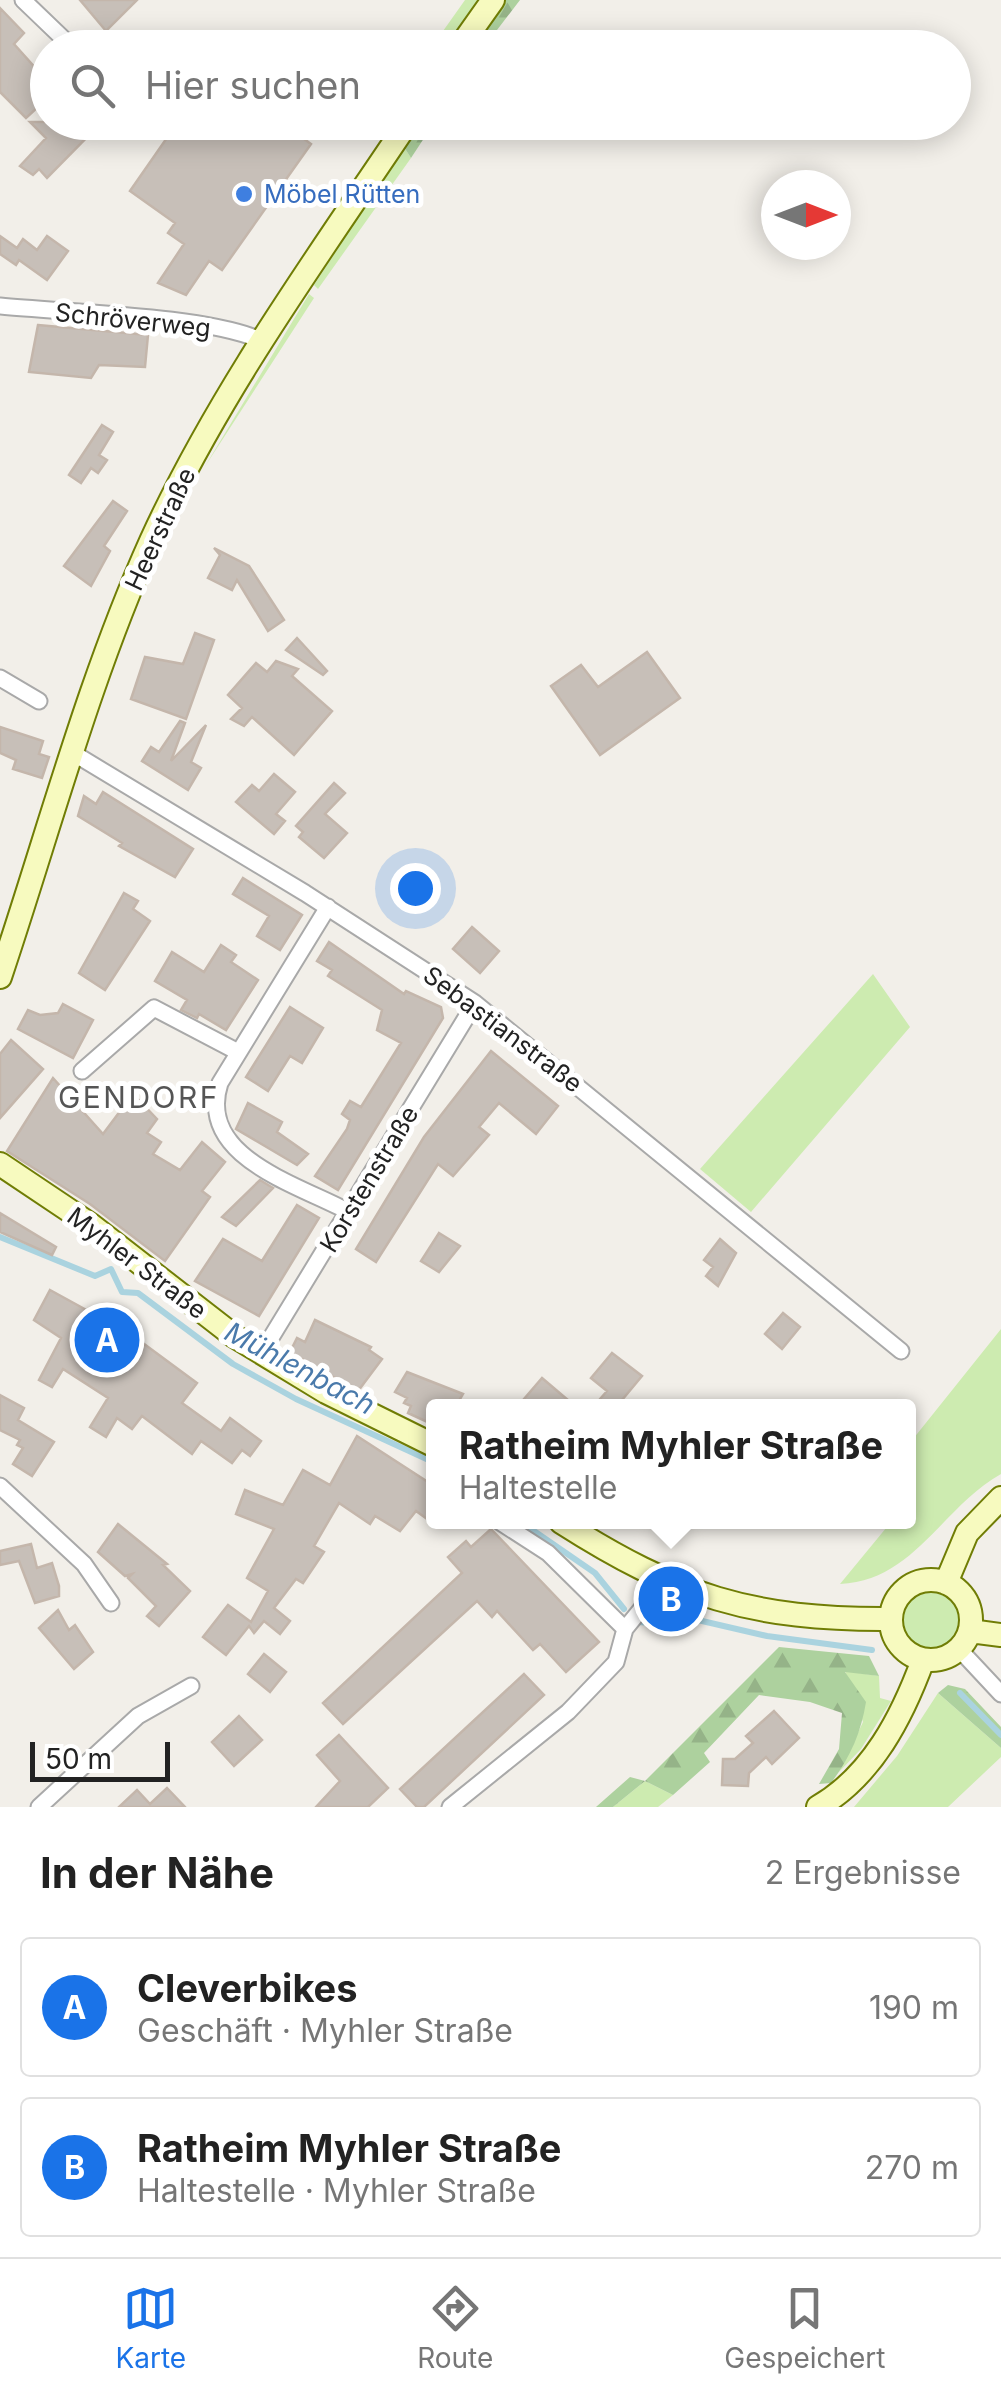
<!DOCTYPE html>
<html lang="de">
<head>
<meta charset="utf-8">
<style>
  body { margin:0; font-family:Inter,sans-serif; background:#f6f6f6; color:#222 }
  .compass { position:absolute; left:761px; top:170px; width:90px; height:90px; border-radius:50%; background:#fff; box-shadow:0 5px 25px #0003; rotate:90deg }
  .scale { position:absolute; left:30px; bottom:25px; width:140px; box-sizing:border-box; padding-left:10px; border:5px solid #222; border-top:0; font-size:28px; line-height:35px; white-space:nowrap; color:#222; -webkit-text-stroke:8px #fff; paint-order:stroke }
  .you { position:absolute; left:415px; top:888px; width:35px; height:35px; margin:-25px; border:8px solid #fff; border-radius:50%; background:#1a73e8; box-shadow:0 0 0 15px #1a73e833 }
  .badge { display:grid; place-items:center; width:65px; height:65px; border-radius:50%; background:#1a73e8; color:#fff; font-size:32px; font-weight:700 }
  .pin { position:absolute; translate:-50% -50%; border:5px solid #fff; box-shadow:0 2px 10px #0006 }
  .popup { position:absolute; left:426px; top:1399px; width:490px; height:130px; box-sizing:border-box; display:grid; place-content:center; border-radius:10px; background:#fff; filter:drop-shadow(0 2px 8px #0005); font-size:32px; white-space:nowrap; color:#767676 }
  .popup b { font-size:38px; color:#222 }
  .popup::after { content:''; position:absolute; left:50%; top:100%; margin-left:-20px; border:20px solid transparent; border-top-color:#fff }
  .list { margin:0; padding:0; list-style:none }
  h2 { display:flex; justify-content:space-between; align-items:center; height:130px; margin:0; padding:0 40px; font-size:42px }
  h2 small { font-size:32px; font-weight:400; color:#767676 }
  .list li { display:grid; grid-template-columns:65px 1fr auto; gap:30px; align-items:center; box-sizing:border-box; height:140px; margin:0 20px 20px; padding:0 20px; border:2px solid #e0e0e0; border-radius:10px }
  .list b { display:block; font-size:38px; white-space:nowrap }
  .list p { margin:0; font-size:32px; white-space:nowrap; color:#767676 }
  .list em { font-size:32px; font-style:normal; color:#767676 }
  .icon { flex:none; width:55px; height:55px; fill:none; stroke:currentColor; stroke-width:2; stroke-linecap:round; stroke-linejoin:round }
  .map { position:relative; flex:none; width:1001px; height:1807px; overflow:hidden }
  .search { position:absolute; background:#fff; box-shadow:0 5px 25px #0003; left:30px; right:30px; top:30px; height:110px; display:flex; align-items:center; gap:25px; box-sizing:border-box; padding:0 35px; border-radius:55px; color:#767676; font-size:38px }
  .sheet { height:450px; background:#fff }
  nav { display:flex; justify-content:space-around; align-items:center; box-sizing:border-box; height:140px; border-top:2px solid #e0e0e0; background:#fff; font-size:28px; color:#767676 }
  nav a { display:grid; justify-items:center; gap:5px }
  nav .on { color:#1a73e8 }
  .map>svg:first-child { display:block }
  .grass { fill:#cdebb0 }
  .forest { fill:url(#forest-firs) }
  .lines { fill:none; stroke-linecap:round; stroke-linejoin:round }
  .stream { stroke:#aad3df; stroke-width:6 }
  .building { fill:#c7bfb8; stroke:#c4b6ab; stroke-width:2.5 }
  .street-casing { stroke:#a9a9a9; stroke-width:19 }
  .secondary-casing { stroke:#707d05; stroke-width:26 }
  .street { stroke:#fff; stroke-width:15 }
  .secondary { stroke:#f7fabf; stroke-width:22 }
  .shop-dot { fill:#3f7fe0; stroke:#fff; stroke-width:4 }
  .labels { text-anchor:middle; stroke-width:10; stroke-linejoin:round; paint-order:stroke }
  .shop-label { font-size:25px; fill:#366cbe; stroke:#fff; text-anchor:start }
  .street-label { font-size:25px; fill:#222; stroke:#fff }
  .water-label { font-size:28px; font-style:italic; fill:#4a7aab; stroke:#fff }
  .quarter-label { font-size:30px; letter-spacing:2.5px; fill:#555; stroke:#fff }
</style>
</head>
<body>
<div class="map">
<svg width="1001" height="1807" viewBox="0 0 1001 1807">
  <defs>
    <pattern id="forest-firs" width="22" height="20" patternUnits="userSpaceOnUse" patternTransform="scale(2.5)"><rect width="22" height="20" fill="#add19e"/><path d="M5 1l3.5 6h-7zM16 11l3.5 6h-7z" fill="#95b388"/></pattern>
  </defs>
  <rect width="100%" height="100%" fill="#f2efe9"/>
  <path class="grass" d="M465,0H485L449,47L431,48Z
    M404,147L411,158L318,289L314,285Z
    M309,294L314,298L204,468Z
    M873,974L910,1027L751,1212L700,1169Z
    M1001,1329V1474C942,1507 914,1581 840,1584L891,1522H908L912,1495L909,1444Z
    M902 1620a29 29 0 1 1 58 0a29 29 0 1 1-58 0Z
    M845,1671L879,1676L880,1698L891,1701L861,1749L839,1772L863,1722Z
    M938,1693L1001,1748V1757L948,1807H854L897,1756Z
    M645,1781L673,1795L658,1807H613Z"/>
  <path class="forest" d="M504,0H520L484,47L470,48Z
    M420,123H434L411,158L404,147Z
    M779,1647L869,1656L879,1676L845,1672L866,1702C861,1733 850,1758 831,1783L819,1784L839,1749L842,1713L810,1702L759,1695L704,1753L710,1762L673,1795L645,1781L613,1807H596L630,1777L645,1781Z
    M948,1685L965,1689L1001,1727V1748L938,1693Z"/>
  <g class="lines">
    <path class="stream" d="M0,1237L95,1276L111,1269L122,1292L138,1293L233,1364L296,1399L433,1462
      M521,1522L595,1573L624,1609
      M638,1622L652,1623L672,1614L767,1636L872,1650
      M960,1693L1001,1735"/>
  </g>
  <path class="building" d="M80,0H137L106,31Z
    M0,8L24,33L14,44L48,82L33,101L38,107L26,118L0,92Z
    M30,122H102L47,178L39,169L33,175L20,166L46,138Z
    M178,122H281L311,144L222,270L209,261L186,295L158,283L184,244L168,233L175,223L130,191Z
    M0,236L17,248L23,239L37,250L47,236L68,251L47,280L19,260L16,265L0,254Z
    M38,325L148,335L145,367L99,365L91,378L29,372Z
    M102,425L113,432L99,455L107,460L98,473L91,468L81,483L69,475Z
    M113,501L127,511L104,546L110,551L91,586L64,566Z
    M214,548L249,566L284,620L268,631L237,580L232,590L208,578L220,555Z
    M195,633L214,640L186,719L131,699L145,657L183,664Z
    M297,638L327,671L323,675L286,650Z
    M647,652L680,698L600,755L551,686L581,665L598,687Z
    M276,661L298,669L292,676L332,711L294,755L252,717L244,726L231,719L242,708L228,695L256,663L267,672Z
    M180,721L185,723L171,761L206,725L191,762L201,768L188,790L142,761L151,747L159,752Z
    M0,727L43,741L39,754L49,757L42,778L13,769L16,760L0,753Z
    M274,774L295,792L276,814L285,821L274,834L236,802L252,785L259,791Z
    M334,783L345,793L325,814L347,833L324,858L299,837L303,832L296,826Z
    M103,792L193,849L175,877L119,846L122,843L78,816L84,796L96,804Z
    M243,878L302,915L280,950L257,936L269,916L233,894Z
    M124,893L138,901L133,909L150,921L105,990L79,973Z
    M472,927L499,951L480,973L453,949Z
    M329,942L404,994L406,991L441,1007L443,1018L338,1190L315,1176L347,1129L350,1120L342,1114L350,1101L361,1107L401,1043L377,1030L382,1010L328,976L332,970L317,961Z
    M221,945L236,955L231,962L258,980L226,1030L199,1014L197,1018L181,1010L187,1000L155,981L172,952L204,972Z
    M63,1004L93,1020L73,1058L18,1029L28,1010L40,1015L58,1013Z
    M290,1007L323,1028L302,1063L290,1056L268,1091L246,1077Z
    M11,1040L43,1069L0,1118V1054Z
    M491,1051L558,1106L536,1134L499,1103L479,1127L489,1135L453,1176L438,1164L376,1262L356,1249L424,1137Z
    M53,1078L103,1134L133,1094L157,1119L147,1133L161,1142L153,1154L180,1170L202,1142L225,1162L202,1191L210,1197L165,1261L90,1204L7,1151Z
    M248,1103L282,1122L277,1132L308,1154L297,1165L236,1129Z
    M260,1180L273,1188L236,1226L222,1217Z
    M297,1205L319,1218L259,1316L195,1281L223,1239L262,1261Z
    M0,1213L56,1247L52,1255L0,1232Z
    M439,1233L460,1246L439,1272L421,1261Z
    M720,1239L736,1253L718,1286L706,1276L713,1267L704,1260Z
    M50,1290L132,1335L197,1383L182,1403L221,1431L230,1418L261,1441L250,1456L242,1450L232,1463L201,1441L192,1454L142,1416L132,1429L117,1418L106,1437L90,1427L108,1398L63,1369L52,1387L39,1380L61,1338L34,1320Z
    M783,1313L800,1327L782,1349L765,1334Z
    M315,1320L371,1347L369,1350L382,1359L358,1391L290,1352L297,1338L305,1342Z
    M612,1353L642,1376L617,1406H594L607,1391L591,1378Z
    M407,1372L463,1394L456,1406H434V1425L408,1413L411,1406L404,1403L407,1398L395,1392Z
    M542,1378L575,1406H518Z
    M0,1395L24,1408L18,1420L54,1442L32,1476L13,1464L23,1448L17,1445L20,1440L0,1430Z
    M357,1436L434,1486V1524L416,1511L400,1531L375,1516L370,1524L339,1503L314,1546L324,1552L303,1583L296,1579L274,1608L290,1621L280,1634L264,1621L254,1633L249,1626L226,1655L203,1637L228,1605L251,1622L268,1591L247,1578L274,1529L236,1514L245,1490L283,1505L303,1470L330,1485Z
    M118,1524L167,1564L163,1565L190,1591L159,1626L147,1616L156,1606L128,1578L132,1574L125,1576L98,1552Z
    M491,1529L599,1642L566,1672L540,1644L533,1650L497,1611L492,1617L477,1601L343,1724L323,1703L462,1573L448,1557L466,1541L471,1547Z
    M31,1544L37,1568L52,1563L59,1586V1596L35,1603L19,1561L0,1565V1551Z
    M58,1610L69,1630L75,1625L93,1652L74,1669L39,1628Z
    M264,1654L286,1672L270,1692L248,1674Z
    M524,1674L544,1695L424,1807H417L400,1789Z
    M774,1711L799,1738L772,1764L766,1757L749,1773L748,1786L722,1785L723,1759H735L753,1743L746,1736Z
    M239,1716L262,1740L234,1766L212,1742Z
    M339,1735L388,1788L368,1807H316L340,1781L317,1755Z
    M167,1788L185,1807H119L137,1790L150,1804Z"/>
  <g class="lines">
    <g class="street-casing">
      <path id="street" d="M23,0L73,48
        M0,306C69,313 205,315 263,341
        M0,678L39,701
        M73,753L305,893L475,1003L901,1351
        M328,907L220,1083C196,1157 297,1184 349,1212
        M82,1071L154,1008L238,1052
        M261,1354L475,1003
        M0,1486L84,1564L111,1603
        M500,1522L548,1553L625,1629
        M959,1649L1001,1694
        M39,1807L138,1716L191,1686
        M450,1807L568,1712L616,1662L625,1629L664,1581"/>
    </g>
    <g class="secondary-casing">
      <path id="secondary" d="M459,48L493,0
        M0,977C49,831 88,681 151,541C219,392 317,258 408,122
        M0,1164L91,1225L234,1336L326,1392L433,1445
        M561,1522C677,1596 752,1620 890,1619
        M891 1620a40 40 0 1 1 80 0a40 40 0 1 1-80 0Z
        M946,1583L967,1533L1001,1498
        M970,1631L1001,1635
        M818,1807C872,1776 902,1717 923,1660"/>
    </g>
    <use href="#street" class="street"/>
    <use href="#secondary" class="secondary"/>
  </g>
  <circle class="shop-dot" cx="244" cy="194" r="10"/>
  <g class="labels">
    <g class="shop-label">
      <text x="264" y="203">Möbel Rütten</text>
    </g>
    <g class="street-label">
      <text transform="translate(133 320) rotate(6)" y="9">Schröverweg</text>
      <text transform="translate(160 529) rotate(-65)" y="9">Heerstraße</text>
      <text transform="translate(503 1029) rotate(37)" y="9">Sebastianstraße</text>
      <text transform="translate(369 1179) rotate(-59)" y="9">Korstenstraße</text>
      <text transform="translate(137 1263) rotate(37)" y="9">Myhler Straße</text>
    </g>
    <g class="water-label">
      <text transform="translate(300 1368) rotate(28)" y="10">Mühlenbach</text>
    </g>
    <g class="quarter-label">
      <text x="139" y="1108">GENDORF</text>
    </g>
  </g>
</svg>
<svg class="compass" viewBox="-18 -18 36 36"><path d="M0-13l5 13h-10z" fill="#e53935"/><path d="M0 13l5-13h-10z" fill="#767676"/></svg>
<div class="scale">50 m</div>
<div class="you"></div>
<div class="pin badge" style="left:107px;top:1340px">A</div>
<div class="pin badge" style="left:671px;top:1599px">B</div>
<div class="popup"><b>Ratheim Myhler Straße</b>Haltestelle</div>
<div class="search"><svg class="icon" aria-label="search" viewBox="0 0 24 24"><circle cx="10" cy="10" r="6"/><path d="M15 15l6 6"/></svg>Hier suchen</div>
</div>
<section class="sheet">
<h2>In der Nähe<small>2 Ergebnisse</small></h2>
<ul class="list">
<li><span class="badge">A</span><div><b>Cleverbikes</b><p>Geschäft · Myhler Straße</p></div><em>190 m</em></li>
<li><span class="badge">B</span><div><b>Ratheim Myhler Straße</b><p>Haltestelle · Myhler Straße</p></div><em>270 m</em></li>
</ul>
</section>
<nav>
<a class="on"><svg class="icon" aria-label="map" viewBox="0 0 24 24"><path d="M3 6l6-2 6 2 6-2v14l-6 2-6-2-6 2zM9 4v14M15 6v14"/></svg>Karte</a>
<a><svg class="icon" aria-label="directions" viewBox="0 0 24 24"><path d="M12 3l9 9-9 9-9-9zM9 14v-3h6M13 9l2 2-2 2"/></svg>Route</a>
<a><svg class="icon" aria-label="saved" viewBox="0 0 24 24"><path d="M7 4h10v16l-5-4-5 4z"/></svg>Gespeichert</a>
</nav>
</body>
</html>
